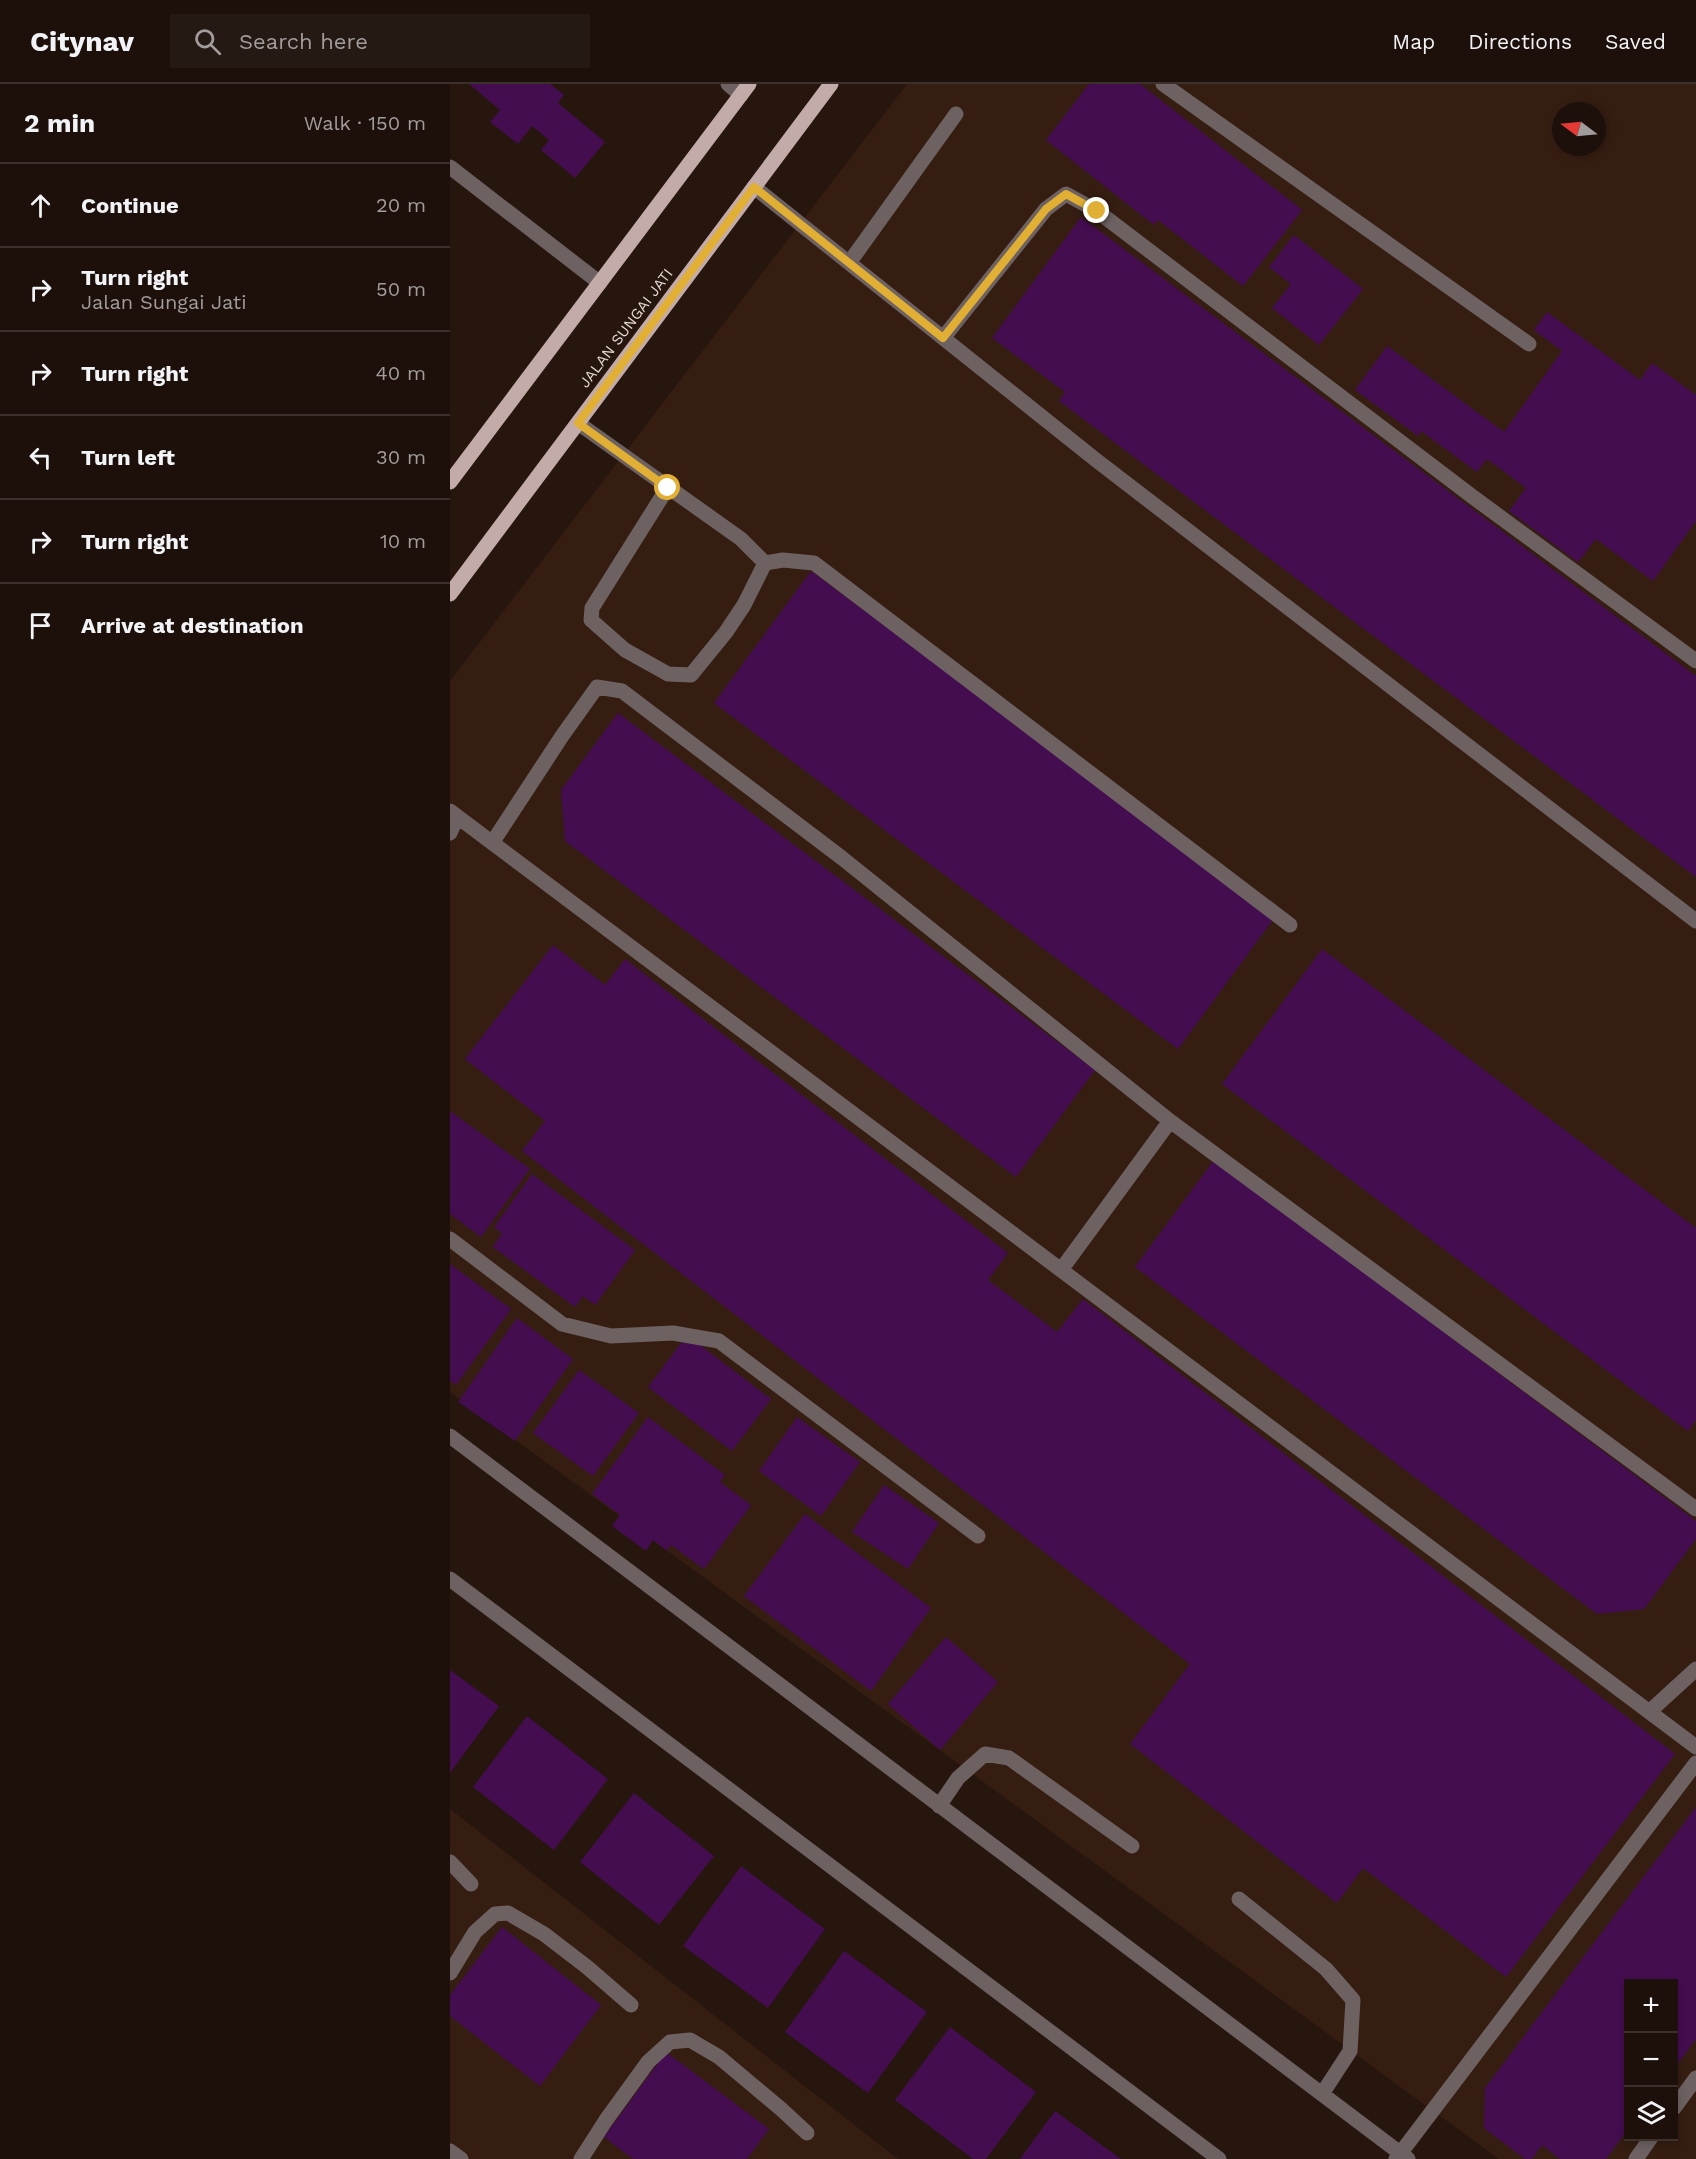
<!DOCTYPE html>
<html lang="en">
<head>
<meta charset="utf-8">
<style>
  body { margin:0; font-family:"Work Sans",sans-serif; background:#251913; color:#f1f3f6 }
  .controls { position:absolute; right:18px; bottom:18px; display:grid; overflow:hidden; border-radius:0px; box-shadow:0 3px 9px #0003 }
  .controls button { width:54px; height:54px; display:grid; place-items:center; padding:0; border:0; border-bottom:2px solid #3b302b; background:#1d100a; color:#f1f3f6; font:30px sans-serif }
  .compass { position:absolute; left:1102px; top:18px; width:54px; height:54px; border-radius:50%; background:#1d100a; box-shadow:0 3px 9px #0003; rotate:286deg }
  .stop { position:absolute; width:18px; height:18px; margin:-14px; border:4px solid #e1af34; border-radius:50%; background:#fff }
  .stop.end { background:#e1af34; border-color:#fff; box-shadow:0 2px 6px #0008 }
  .list { margin:0; padding:0; list-style:none }
  h2 { display:flex; justify-content:space-between; align-items:center; height:78px; margin:0; padding:0 24px; font-size:26px }
  h2 small { font-size:20px; font-weight:400; color:#a09d9c }
  .list li { display:grid; grid-template-columns:39px 1fr auto; gap:18px; align-items:center; box-sizing:border-box; height:84px; padding:0 24px; border-top:2px solid #3b302b }
  .list b { display:block; font-size:22px; white-space:nowrap }
  .list p { margin:0; font-size:20px; white-space:nowrap; color:#a09d9c }
  .list em { font-size:20px; font-style:normal; color:#a09d9c }
  .icon { flex:none; width:33px; height:33px; fill:none; stroke:currentColor; stroke-width:2; stroke-linecap:round; stroke-linejoin:round }
  .map { position:relative; flex:none; width:1246px; height:2075px; overflow:hidden }
  header { display:flex; align-items:center; gap:36px; box-sizing:border-box; height:84px; padding:0 30px; background:#1d100a; border-bottom:2px solid #3b302b }
  header strong { font-size:28px }
  nav { display:flex; gap:33px; margin-inline-start:auto; font-size:21px }
  .search { width:420px; height:54px; background:#251913; display:flex; align-items:center; gap:15px; box-sizing:border-box; padding:0 21px; border-radius:0px; color:#a09d9c; font-size:22px }
  main { display:flex }
  aside { flex:1; background:#1d100a }
  .map>svg:first-child { display:block }
  .built { fill:#351d12; fill-rule:evenodd }
  .building { fill:#440d50 }
  .lines { fill:none; stroke-linecap:round; stroke-linejoin:round }
  .minor { stroke:#6d6261; stroke-width:15 }
  .major { stroke:#c3aba9; stroke-width:15 }
  .route { stroke:#e1af34; stroke-width:8 }
  .labels { text-anchor:middle; stroke-width:4.5; stroke-linejoin:round; paint-order:stroke }
  .street-label { font-size:15px; fill:#e5d8d2; stroke:#27160e }
</style>
</head>
<body>
<header>
<strong>Citynav</strong>
<div class="search"><svg class="icon" aria-label="search" viewBox="0 0 24 24"><circle cx="10" cy="10" r="6"/><path d="M15 15l6 6"/></svg>Search here</div>
<nav><a>Map</a><a>Directions</a><a>Saved</a></nav>
</header>
<main>
<aside>
<h2>2 min<small>Walk · 150 m</small></h2>
<ul class="list">
<li><svg class="icon" aria-label="ahead" viewBox="0 0 24 24"><path d="M12 20V5M6 11l6-6 6 6"/></svg><div><b>Continue</b></div><em>20 m</em></li>
<li><svg class="icon" aria-label="right" viewBox="0 0 24 24"><path d="M7 20v-9h11M14 6l5 5-5 5"/></svg><div><b>Turn right</b><p>Jalan Sungai Jati</p></div><em>50 m</em></li>
<li><svg class="icon" aria-label="right" viewBox="0 0 24 24"><path d="M7 20v-9h11M14 6l5 5-5 5"/></svg><div><b>Turn right</b></div><em>40 m</em></li>
<li><svg class="icon" aria-label="left" viewBox="0 0 24 24"><path d="M17 20v-9H6M10 6l-5 5 5 5"/></svg><div><b>Turn left</b></div><em>30 m</em></li>
<li><svg class="icon" aria-label="right" viewBox="0 0 24 24"><path d="M7 20v-9h11M14 6l5 5-5 5"/></svg><div><b>Turn right</b></div><em>10 m</em></li>
<li><svg class="icon" aria-label="arrive" viewBox="0 0 24 24"><path d="M6 21V4h12l-3 4 3 4H6"/></svg><div><b>Arrive at destination</b></div></li>
</ul>
</aside>
<div class="map">
<svg width="1246" height="2075" viewBox="0 0 1246 2075">
  <rect width="100%" height="100%" fill="#27160e"/>
  <path class="built" d="M457,0H1246V2075H1049L0,1308V597ZM1111,27H1147V63H1111ZM1178,1900H1224V2052H1178Z
    M0,1725L448,2075H0Z"/>
  <path class="building" d="M19,0H100L114,11L108,19L155,58L125,94L91,66L99,56L82,42L68,60L40,38L50,26Z
    M639,0H690L852,126L793,202L708,136L704,141L596,56Z
    M631,133L1246,592V793L609,317L615,308L542,254Z
    M844,151L913,205L869,261L822,224L841,200L819,183Z
    M1097,228L1190,296L1202,279L1246,311V437L1203,497L1146,455L1128,478L1059,427L1076,404L1037,375L1027,388L971,347L968,352L905,306L937,262L1054,348L1112,267L1084,246Z
    M361,487L825,833L728,965L264,619Z
    M168,629L645,986L566,1093L115,757L111,706Z
    M103,861L155,901L175,875L558,1169L538,1196L607,1248L633,1215L1225,1670L1056,1893L913,1784L887,1819L680,1660L740,1580L72,1067L95,1037L15,975Z
    M872,865L1246,1144V1336L1238,1347L772,1000Z
    M0,1027L80,1085L31,1153L0,1130Z
    M764,1076L1246,1437V1455L1194,1525L1147,1530L685,1183Z
    M82,1090L185,1166L145,1221L133,1212L125,1223L43,1163L52,1149L44,1143Z
    M0,1180L61,1225L6,1301L0,1297Z
    M67,1234L123,1275L65,1357L8,1318Z
    M237,1251L321,1315L282,1367L198,1303Z
    M129,1286L189,1329L143,1392L83,1349Z
    M198,1333L275,1391L270,1398L301,1421L254,1485L221,1461L217,1467L203,1456L196,1467L162,1442L170,1431L142,1410Z
    M347,1333L410,1378L371,1432L309,1387Z
    M434,1401L489,1439L458,1485L402,1448Z
    M355,1430L481,1524L421,1607L294,1512Z
    M496,1553L548,1598L490,1666L438,1620Z
    M0,1586L49,1622L0,1689Z
    M77,1632L158,1695L104,1766L23,1703Z
    M184,1709L264,1772L209,1841L130,1778Z
    M1246,1723V1955L1224,1985V1899H1179L1178,2045L1156,2075H1110L1092,2061L1082,2075H1075L1034,2044L1035,2004Z
    M291,1782L375,1845L318,1924L233,1862Z
    M52,1843L151,1921L90,2002L0,1932V1911Z
    M394,1867L477,1928L418,2009L335,1948Z
    M500,1943L586,2008L536,2075H523L445,2016Z
    M216,1968L319,2045L297,2075H183L154,2053Z
    M605,2027L646,2057L671,2075H570Z"/>
  <g class="lines">
    <path class="minor" d="M278,0L291,11
      M713,0L1079,260
      M0,83L150,199
      M304,103L646,376L1246,837
      M399,179L506,30
      M493,254L596,125L616,110L647,127L1023,413L1246,577
      M128,339L291,455L315,479L333,476L364,479L840,841
      M218,403L142,524L141,536L175,566L218,590L241,591L276,548L294,521L315,479
      M0,727L1246,1663
      M0,749L7,733
      M42,759L112,652L147,603L172,607L392,774L720,1037L1246,1425
      M0,1155L112,1240L161,1252L223,1249L269,1257L528,1452
      M611,1186L720,1037
      M0,1352L958,2075
      M0,1495L769,2075
      M1199,1628L1246,1585
      M489,1722L508,1694L535,1670L559,1674L682,1762
      M0,1778L21,1800
      M789,1815L876,1885L903,1916L900,1967L872,2010
      M0,1889L25,1848L45,1830L58,1829L94,1850L137,1883L181,1921
      M1224,2024L1246,1994
      M0,2067L11,2075
      M131,2075L156,2036L198,1978L220,1958L240,1956L269,1973L331,2025L357,2049
      M946,2075L1246,1679
      M1186,2075L1202,2052"/>
    <path class="major" d="M0,398L299,0
      M0,510L381,0"/>
  </g>
  <g class="lines">
    <path class="route" d="M218,404L128,339L304,103L493,254L596,125L616,110L647,127"/>
  </g>
  <g class="labels">
    <g class="street-label">
      <text transform="translate(176 244) rotate(-53)" y="5">JALAN SUNGAI JATI</text>
    </g>
  </g>
</svg>
<div class="controls">
<button>+</button>
<button>−</button>
<button><svg class="icon" aria-label="layers" viewBox="0 0 24 24"><path d="M12 4l9 5-9 5-9-5zM3 14l9 5 9-5"/></svg></button>
</div>
<svg class="compass" viewBox="-18 -18 36 36"><path d="M0-13l5 13h-10z" fill="#e53935"/><path d="M0 13l5-13h-10z" fill="#a09d9c"/></svg>
<div class="stop" style="left:218px;top:404px"></div>
<div class="stop end" style="left:647px;top:127px"></div>
</div>
</main>
</body>
</html>
